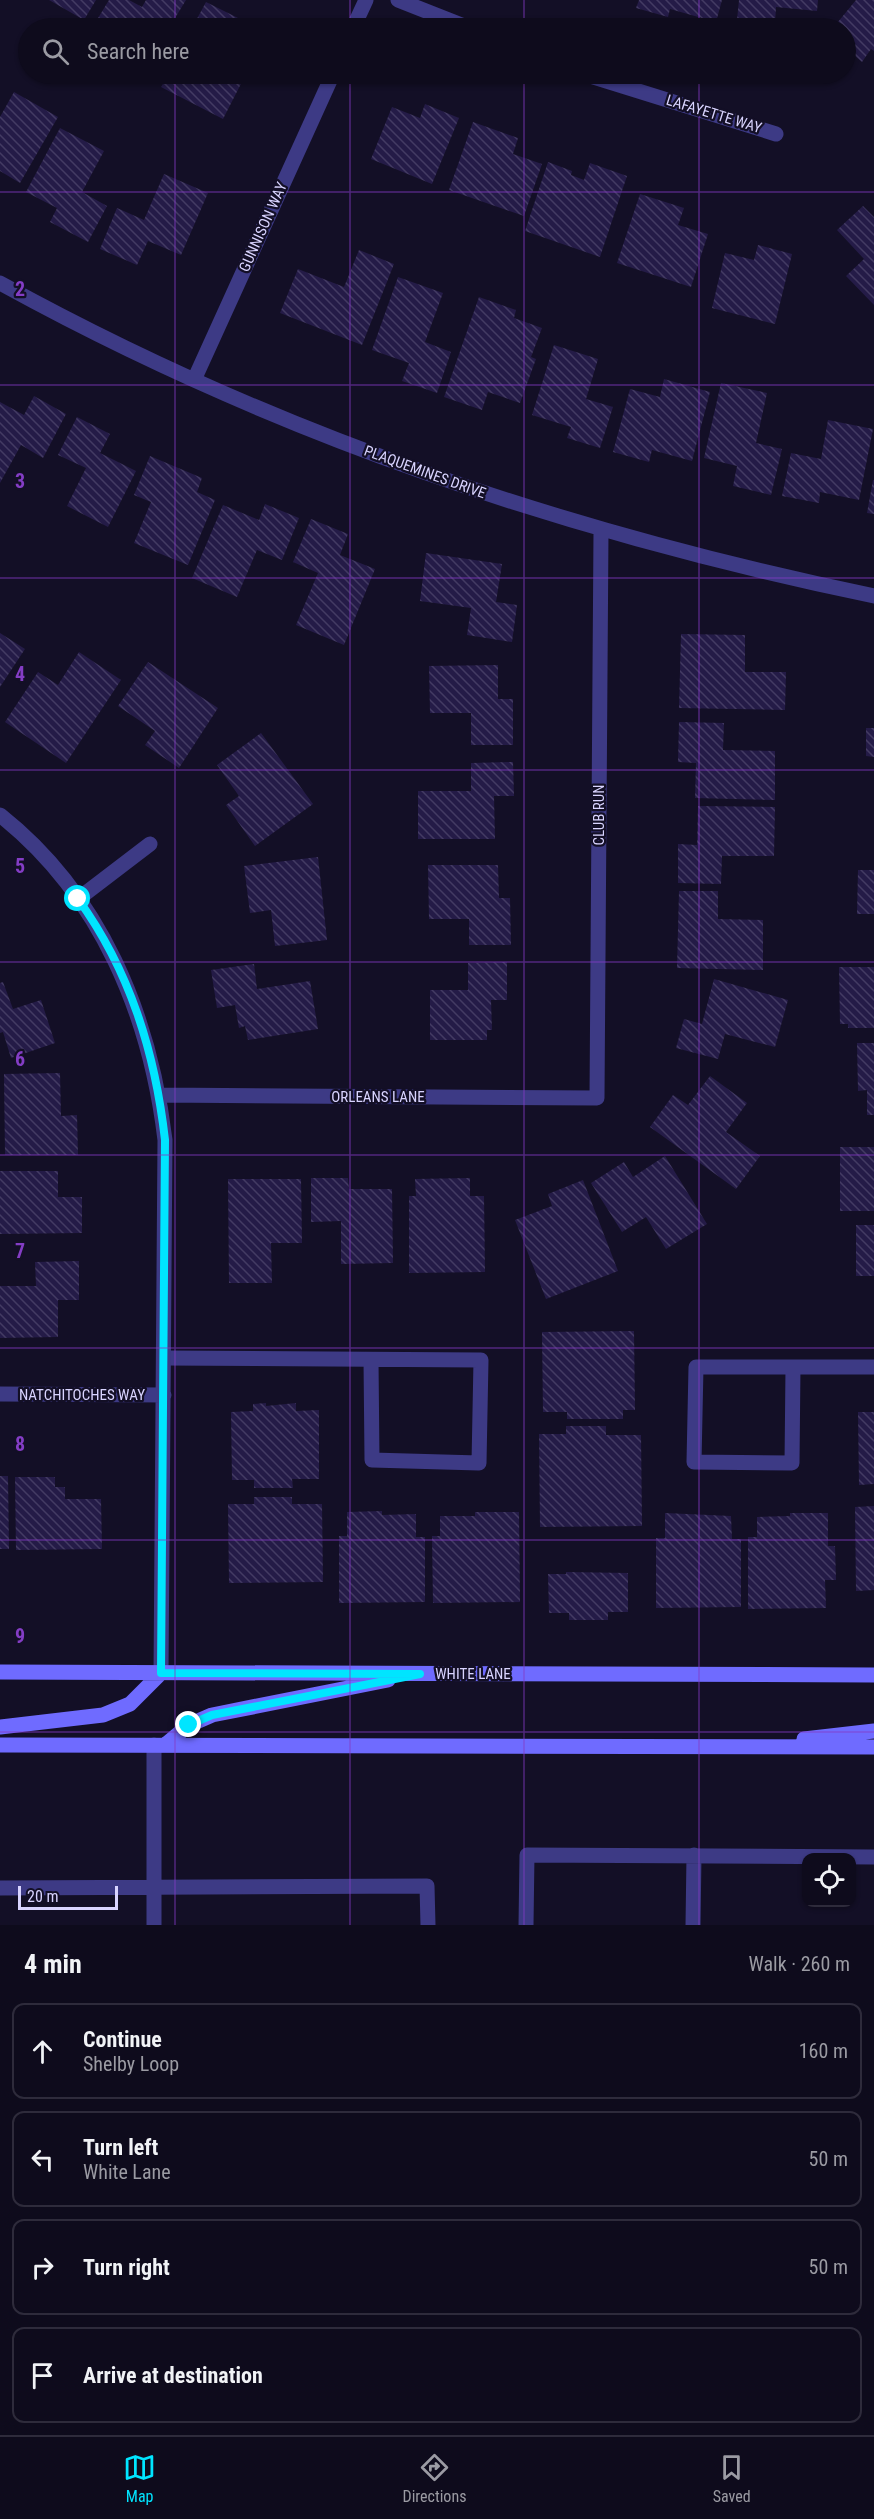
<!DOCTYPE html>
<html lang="en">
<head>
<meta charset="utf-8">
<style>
  body { margin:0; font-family:"Roboto Condensed",sans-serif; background:#171425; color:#f1f3f6 }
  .controls { position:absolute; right:18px; bottom:18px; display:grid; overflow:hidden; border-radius:12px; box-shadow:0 2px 4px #0004 }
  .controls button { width:54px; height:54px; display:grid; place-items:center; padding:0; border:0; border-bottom:2px solid #2e2b3b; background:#0e0b1c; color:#f1f3f6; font:30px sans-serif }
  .scale { position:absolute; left:18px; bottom:15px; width:100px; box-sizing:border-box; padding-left:6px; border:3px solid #d9d4ff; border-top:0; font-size:16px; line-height:21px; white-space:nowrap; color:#d9d4ff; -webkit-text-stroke:4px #130f26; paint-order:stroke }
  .stop { position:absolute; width:18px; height:18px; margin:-14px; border:4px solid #00e5ff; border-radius:50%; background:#fff }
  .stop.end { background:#00e5ff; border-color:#fff; box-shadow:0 2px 6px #0008 }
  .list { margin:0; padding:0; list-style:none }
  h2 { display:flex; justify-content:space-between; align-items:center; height:78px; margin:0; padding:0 24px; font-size:26px }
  h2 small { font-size:20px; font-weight:400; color:#9b9ba3 }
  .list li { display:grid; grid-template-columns:39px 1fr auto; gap:18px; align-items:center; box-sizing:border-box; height:96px; margin:0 12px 12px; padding:0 12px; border:2px solid #2e2b3b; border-radius:12px }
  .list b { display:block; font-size:22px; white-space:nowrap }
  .list p { margin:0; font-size:20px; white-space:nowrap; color:#9b9ba3 }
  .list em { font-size:20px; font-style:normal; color:#9b9ba3 }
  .icon { flex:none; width:33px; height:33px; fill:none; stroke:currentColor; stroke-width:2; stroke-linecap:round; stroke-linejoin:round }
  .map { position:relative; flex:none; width:874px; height:1925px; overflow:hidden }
  .search { position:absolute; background:#0e0b1c; box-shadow:0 2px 4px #0004; left:18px; right:18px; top:18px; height:66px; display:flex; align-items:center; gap:15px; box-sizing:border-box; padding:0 21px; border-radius:33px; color:#9b9ba3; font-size:22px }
  .sheet { height:510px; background:#0e0b1c }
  nav { display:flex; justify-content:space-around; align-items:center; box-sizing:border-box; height:84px; border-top:2px solid #2e2b3b; background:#0e0b1c; font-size:16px; color:#9b9ba3 }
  nav a { display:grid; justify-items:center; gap:3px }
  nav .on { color:#00e5ff }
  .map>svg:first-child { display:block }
  .building { fill:url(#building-back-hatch) }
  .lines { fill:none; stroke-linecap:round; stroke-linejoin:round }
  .lane { stroke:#3d3a85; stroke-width:15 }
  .street { stroke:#3d3a85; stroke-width:15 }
  .secondary { stroke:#6f6bff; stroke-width:15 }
  .route { stroke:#00e5ff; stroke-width:8 }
  .grid { fill:none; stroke:#843dc5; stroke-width:1.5; stroke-opacity:0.55 }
  .labels { text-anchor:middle; stroke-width:4.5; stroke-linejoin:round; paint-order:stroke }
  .street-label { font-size:15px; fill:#d9d4ff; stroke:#130f26 }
  .grid-label { font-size:20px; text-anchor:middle; font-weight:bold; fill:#843dc5; stroke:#130f26; stroke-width:4.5; stroke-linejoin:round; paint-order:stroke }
</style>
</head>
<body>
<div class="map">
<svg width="874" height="1925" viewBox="0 0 874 1925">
  <defs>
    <pattern id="building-back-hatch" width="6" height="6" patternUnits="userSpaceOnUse" patternTransform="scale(1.5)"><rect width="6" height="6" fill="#241b47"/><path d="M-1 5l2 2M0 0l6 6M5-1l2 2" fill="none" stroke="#433b63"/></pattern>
  </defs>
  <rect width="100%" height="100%" fill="#130f26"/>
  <path class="building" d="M49,0H96L84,20Z
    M109,0H129L142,7L146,0H186L169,28H92Z
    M639,0H722L716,22L670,9L668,17L636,8Z
    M739,0H818L817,11L776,7L775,23L737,20Z
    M856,0H874V51L871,49L862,62L846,48V28H833Z
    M206,2L238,18L233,28H192Z
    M169,74H246L223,119L161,87Z
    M14,92L58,117L20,183L0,171V117Z
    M425,104L459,118L432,184L371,159L392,107L420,118Z
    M473,122L518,138L513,154L542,164L524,216L449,190Z
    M60,128L104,151L82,192L107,206L88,242L50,222L57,208L26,192Z
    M548,162L572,171L571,175L584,180L590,163L627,176L600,257L525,231Z
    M164,174L208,193L181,255L148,241L137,265L100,249L117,208L144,220Z
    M640,194L684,208L678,225L708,234L691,287L617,263Z
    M863,206L874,217V305L846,276L864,259L837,230Z
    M758,245L792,254L775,324L712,308L725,253L754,260Z
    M359,250L394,264L362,345L280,313L298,269L344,287Z
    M398,277L443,293L425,342L451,352L437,393L402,381L409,363L372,350Z
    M479,297L516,310L514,318L542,328L531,357L536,359L520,403L488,392L482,410L444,397Z
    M554,345L598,359L586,399L613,407L600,448L567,438L571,427L532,415Z
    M664,379L710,392L692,461L652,450L649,462L613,452L630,389L660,397Z
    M721,383L767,393L756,443L782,449L771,495L733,486L737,466L704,458Z
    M34,396L66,414L43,458L21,445L0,483V402L24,415Z
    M77,417L110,434L100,453L136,471L108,527L67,506L86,468L58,455Z
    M828,420L873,429L859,500L820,492L819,503L782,496L791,453L821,459Z
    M150,456L202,478L197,492L215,500L188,565L134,543L151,502L134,495Z
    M873,480H874V514L867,513Z
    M265,504L299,518L282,560L257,550L237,597L192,578L223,505L259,520Z
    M311,519L348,534L340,555L375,569L344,645L296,625L318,573L293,562Z
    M426,553L502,564L496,602L517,605L512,642L467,635L471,608L420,601Z
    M0,633L25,649L0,687Z
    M681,634L745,635V672H786L785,710L679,708Z
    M79,652L121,680L66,763L5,722L38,672L58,685Z
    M148,662L218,708L179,768L145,745L155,731L118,706Z
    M498,665V699H513V745H471V713H430L429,666Z
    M679,722L724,723L723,750L775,751V800L695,798L696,763L678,762Z
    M866,728H874V757L866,756Z
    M261,733L313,804L255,846L226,805L239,796L217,765Z
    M513,762L514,796H494L495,839H418V791H471V763Z
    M698,806L775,807L774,856H722L721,884L678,883V844L697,845Z
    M318,857L327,940L275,946L271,910L250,913L244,866Z
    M428,865H498L499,898H510L511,945H469V919H429Z
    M858,870H874V914H857Z
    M679,891H718V919L763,920V970L677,968Z
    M507,962V1000H491L492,1030H487V1040H430V990H468V963Z
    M254,964L257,989L310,981L318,1029L248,1040L245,1026L239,1028L235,1005L217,1008L211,970Z
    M839,967H874V1028H848V1024H840Z
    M714,979L788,1000L775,1047L725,1034L718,1059L676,1048L684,1019L702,1024Z
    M3,982L13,1009L41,1000L55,1043L11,1058L3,1032L0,1033V983Z
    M857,1043H874V1115H867V1090L858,1091Z
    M60,1073L61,1116L77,1115L78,1155H5L4,1074Z
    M710,1076L747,1103L726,1132L760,1156L736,1189L650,1127L673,1095L688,1105Z
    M840,1147H874V1211H840Z
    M665,1156L707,1224L666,1249L646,1217L622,1232L591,1183L624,1162L633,1177Z
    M0,1171H58V1197H82V1233L0,1234Z
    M311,1178H348L349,1189H392L393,1263L341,1264V1221L311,1222Z
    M470,1178V1196H484L485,1272L409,1273V1196H416L415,1179Z
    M228,1179H301L302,1243H271L272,1283H229Z
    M583,1180L618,1271L546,1299L515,1220L552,1206L548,1194Z
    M856,1225H874V1276H856Z
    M79,1261V1300H58V1337L0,1338V1286H36L35,1262Z
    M634,1331L635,1410H623V1419H567V1412H543L542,1332Z
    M266,1403V1406L296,1403V1411L319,1410V1479H292L293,1488H254V1480H232L231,1412L253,1411V1404Z
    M858,1412H874V1484L859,1485Z
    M566,1426H606V1435H641L642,1526L540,1527L539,1434H566Z
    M0,1476H8L9,1549H0Z
    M15,1477H55V1487H65V1499H101L102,1549L16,1550Z
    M254,1497H292V1504H322L323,1582L229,1583L228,1504H254Z
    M874,1506V1590L856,1591L855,1507Z
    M382,1511V1515L416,1514V1537H425V1602L339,1603V1536H347V1512Z
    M475,1512H519L520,1602L433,1603L432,1536H440V1516H475Z
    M665,1513L731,1516L732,1539H741V1607L656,1608V1538H665Z
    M790,1513H828V1546H835L836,1580H825L826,1608L748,1609V1537H757V1517L790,1516Z
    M566,1572L628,1573V1612H608V1620H569V1613H549L548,1574H566Z"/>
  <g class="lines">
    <path class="lane" d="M164,1358L481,1360L479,1463L372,1460L371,1360
      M793,1367L792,1463L694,1462L696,1367H874
      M154,1745V1925
      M0,1888L427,1886L428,1925
      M526,1925L527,1855L874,1857
      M693,1925L694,1855"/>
    <path class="street" d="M398,0L469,28
      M353,28L366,0
      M584,74L776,134
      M0,283C276,435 566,532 874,596
      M194,380L333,74
      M0,815C101,895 150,1015 165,1140L161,1673
      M78,899L150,844
      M160,1095L597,1098L601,531
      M0,1394L164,1395"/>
    <path class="secondary" d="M0,1672L874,1675
      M0,1727L103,1715L130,1704L161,1673
      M804,1739L874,1731
      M0,1745L874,1747
      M165,1745L189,1725L212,1715L388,1680"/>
  </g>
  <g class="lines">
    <path class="route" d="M78,899C130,971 155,1052 165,1140L161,1673L420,1674L212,1715L189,1725"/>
  </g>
  <path class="grid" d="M175,0V28M350,0V28M524,0V28M699,0V28M175,74V1925M350,74V1925M524,74V1925M699,74V1925M0,192H874M0,385H874M0,578H874M0,770H874M0,962H874M0,1155H874M0,1348H874M0,1540H874M0,1732H874"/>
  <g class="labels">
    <g class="street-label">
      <text transform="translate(714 114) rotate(17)" y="5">LAFAYETTE WAY</text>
      <text transform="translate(263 227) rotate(-66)" y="5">GUNNISON WAY</text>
      <text transform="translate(425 472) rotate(20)" y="5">PLAQUEMINES DRIVE</text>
      <text transform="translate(599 815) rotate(-90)" y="5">CLUB RUN</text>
      <text x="378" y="1102">ORLEANS LANE</text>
      <text x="82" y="1400">NATCHITOCHES WAY</text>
      <text x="473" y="1679">WHITE LANE</text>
    </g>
  </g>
  <g class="grid-label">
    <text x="20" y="296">2</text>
    <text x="20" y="488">3</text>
    <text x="20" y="681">4</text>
    <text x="20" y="873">5</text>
    <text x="20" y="1066">6</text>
    <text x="20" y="1258">7</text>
    <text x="20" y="1451">8</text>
    <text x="20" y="1643">9</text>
  </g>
</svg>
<div class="controls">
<button><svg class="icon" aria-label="locate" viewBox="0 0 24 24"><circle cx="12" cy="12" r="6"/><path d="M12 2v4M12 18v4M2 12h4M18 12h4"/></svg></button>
</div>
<div class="scale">20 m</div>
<div class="stop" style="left:78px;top:899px"></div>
<div class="stop end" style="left:189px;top:1725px"></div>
<div class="search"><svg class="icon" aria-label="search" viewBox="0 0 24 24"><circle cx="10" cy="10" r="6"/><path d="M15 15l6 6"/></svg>Search here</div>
</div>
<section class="sheet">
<h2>4 min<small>Walk · 260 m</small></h2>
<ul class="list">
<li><svg class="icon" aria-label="ahead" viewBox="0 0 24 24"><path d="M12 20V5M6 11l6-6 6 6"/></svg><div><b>Continue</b><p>Shelby Loop</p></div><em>160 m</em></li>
<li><svg class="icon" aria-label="left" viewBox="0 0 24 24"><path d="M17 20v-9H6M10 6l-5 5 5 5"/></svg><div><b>Turn left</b><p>White Lane</p></div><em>50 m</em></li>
<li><svg class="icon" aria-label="right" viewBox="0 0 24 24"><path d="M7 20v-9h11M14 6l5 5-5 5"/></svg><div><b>Turn right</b></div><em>50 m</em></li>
<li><svg class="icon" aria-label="arrive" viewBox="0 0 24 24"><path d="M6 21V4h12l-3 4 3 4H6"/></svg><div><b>Arrive at destination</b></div></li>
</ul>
</section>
<nav>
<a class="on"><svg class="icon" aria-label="map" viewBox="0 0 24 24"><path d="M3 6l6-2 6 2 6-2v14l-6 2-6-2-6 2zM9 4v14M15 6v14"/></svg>Map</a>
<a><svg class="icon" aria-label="directions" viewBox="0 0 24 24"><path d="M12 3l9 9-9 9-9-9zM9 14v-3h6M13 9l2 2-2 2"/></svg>Directions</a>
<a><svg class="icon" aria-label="saved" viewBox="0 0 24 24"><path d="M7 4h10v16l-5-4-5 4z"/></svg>Saved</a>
</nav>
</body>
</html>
